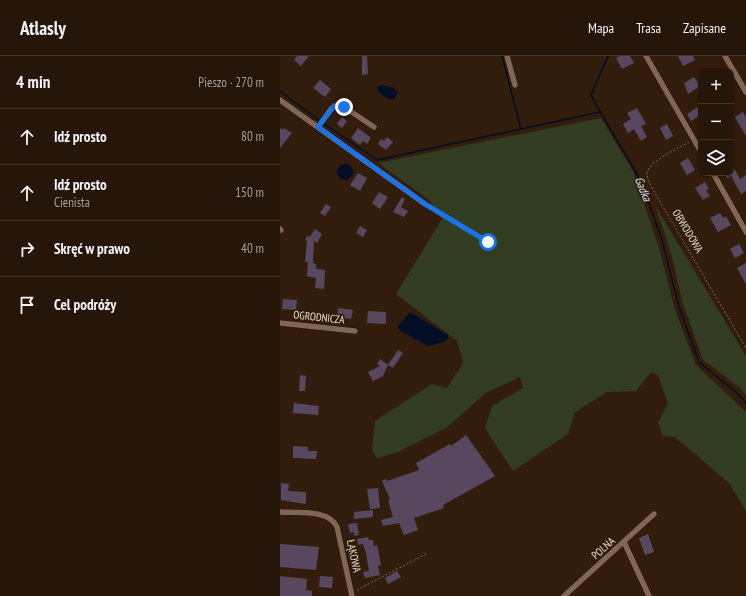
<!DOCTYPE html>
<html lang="pl">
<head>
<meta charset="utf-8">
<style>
  body { margin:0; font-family:"PT Sans Narrow",sans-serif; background:#2e1f13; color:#f1f3f6 }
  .controls { position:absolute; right:12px; top:12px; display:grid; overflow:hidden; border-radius:8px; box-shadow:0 1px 3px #0004 }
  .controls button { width:36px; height:36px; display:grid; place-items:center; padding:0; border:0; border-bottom:1px solid #42352b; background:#26160a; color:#f1f3f6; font:20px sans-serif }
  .stop { position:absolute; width:12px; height:12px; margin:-9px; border:3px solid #1a73e8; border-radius:50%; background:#fff }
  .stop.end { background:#1a73e8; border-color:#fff; box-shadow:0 1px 4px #0008 }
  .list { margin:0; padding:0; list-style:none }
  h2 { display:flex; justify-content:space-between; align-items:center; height:52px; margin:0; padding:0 16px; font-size:17px }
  h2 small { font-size:13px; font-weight:400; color:#a49f9c }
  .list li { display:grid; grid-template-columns:26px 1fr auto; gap:12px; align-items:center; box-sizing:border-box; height:56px; padding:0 16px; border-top:1px solid #42352b }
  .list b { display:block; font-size:15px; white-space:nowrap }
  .list p { margin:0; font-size:13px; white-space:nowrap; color:#a49f9c }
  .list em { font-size:13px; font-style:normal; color:#a49f9c }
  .icon { flex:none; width:22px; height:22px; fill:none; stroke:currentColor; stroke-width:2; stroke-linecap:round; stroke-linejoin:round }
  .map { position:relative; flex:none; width:466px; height:540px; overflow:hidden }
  header { display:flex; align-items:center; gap:24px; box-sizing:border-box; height:56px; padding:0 20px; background:#26160a; border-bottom:1px solid #42352b }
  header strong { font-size:19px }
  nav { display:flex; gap:22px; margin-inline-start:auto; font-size:14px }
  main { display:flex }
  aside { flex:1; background:#26160a }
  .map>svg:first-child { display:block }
  .green { fill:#323c20 }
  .water { fill:#030e24 }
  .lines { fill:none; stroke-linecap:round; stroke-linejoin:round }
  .stream { stroke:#030e24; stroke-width:1.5 }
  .building { fill:#574860 }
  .minor-casing { stroke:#190600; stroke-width:6 }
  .path { stroke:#816e61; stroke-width:1; stroke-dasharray:2 2; stroke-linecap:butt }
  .minor { stroke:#816655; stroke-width:5.5 }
  .route { stroke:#1a73e8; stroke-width:5 }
  .labels { text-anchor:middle; stroke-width:3.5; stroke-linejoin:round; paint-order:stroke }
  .street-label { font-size:11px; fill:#e9d9d0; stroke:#321d0d }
  .water-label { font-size:12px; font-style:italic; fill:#d2e0f5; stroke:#321d0d }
</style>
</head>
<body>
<header>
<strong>Atlasly</strong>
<nav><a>Mapa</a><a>Trasa</a><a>Zapisane</a></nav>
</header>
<main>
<aside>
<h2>4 min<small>Pieszo · 270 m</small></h2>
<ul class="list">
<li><svg class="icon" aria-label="ahead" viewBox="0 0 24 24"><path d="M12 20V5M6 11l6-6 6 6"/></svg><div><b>Idź prosto</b></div><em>80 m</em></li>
<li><svg class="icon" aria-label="ahead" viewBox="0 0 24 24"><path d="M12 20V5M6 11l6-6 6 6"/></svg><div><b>Idź prosto</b><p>Cienista</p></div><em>150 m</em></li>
<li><svg class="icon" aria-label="right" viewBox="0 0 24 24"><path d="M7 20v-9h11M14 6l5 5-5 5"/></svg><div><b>Skręć w prawo</b></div><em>40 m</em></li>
<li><svg class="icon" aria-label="arrive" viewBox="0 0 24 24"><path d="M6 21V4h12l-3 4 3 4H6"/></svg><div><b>Cel podróży</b></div></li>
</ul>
</aside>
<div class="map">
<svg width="466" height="540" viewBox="0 0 466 540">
  <rect width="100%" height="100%" fill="#321d0d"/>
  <path class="green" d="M321,62L353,115L379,192L395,254L416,309L466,356V455L449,427L395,381L383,380L378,366L388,348L378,319L371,316L356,335L327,336L295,356L288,378L233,415L205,372L212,350L243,332L240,321L206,337L166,372L118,396L97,402L92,395L95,365L152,328L167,332L183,307L177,285L116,238L162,163L149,144L98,107Z
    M375,149L466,300V339L459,331L423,304L403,248L391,197Z"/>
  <path class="water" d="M100,29L114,32L118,36L114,43H108L98,36L97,31Z
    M57 116a8 8 0 1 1 16 0a8 8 0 1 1-16 0Z
    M130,256L168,279V283L164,286L148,290L122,276L118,272L119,269Z"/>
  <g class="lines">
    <path class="stream" d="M222,0L241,73L320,56L361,125L382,184L399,251L419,306L458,338L466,347
      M0,35L40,65
      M320,56L311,39L328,0
      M43,67L97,104L241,73"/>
  </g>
  <path class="building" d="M17,0H29L21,10L14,4Z
    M82,0H87L88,18L82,19Z
    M340,0H350L354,7L342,13L336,2Z
    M398,0H413L415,4L403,10Z
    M414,21L420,30L408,38L404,27Z
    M40,24L51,33L45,41L33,32Z
    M418,51L421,59L411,65L407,58Z
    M357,52L366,68L361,70L367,81L361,85L354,73L348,77L343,68L351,63L347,57Z
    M463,56L466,61V80L455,61Z
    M62,61L67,65L62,72L57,68Z
    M387,68L393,80L386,84L380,72Z
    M0,72L3,74L4,72L12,77L0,92Z
    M78,72L91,82L87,88L83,85L80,89L71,82Z
    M107,81L113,86L106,94L98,88L101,83L104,85Z
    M408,102L415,114L407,119L400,107Z
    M451,107L460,123L466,119V135L461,138L451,120L447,122L443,117H451Z
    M78,117L87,122L80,135L70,129Z
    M425,126L429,133L426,134L430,140L423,144L415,132Z
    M99,136L108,141L100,153L92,147Z
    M122,141L125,143L121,151L128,155L124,161L113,156Z
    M46,148L51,151L45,160L40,157Z
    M440,157L443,162L446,160L451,169L438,176L430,162Z
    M80,170L87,174L83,181L76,177Z
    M35,173L42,178L37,187L34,185L33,207L36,208V213L45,214L44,233L35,232L36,222L27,220L28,206H25L27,185L25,184L27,180L30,181Z
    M459,188L464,197L455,202L450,193Z
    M466,207V228L457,212Z
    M3,243L17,244L16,254L2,253Z
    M58,252L73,254L71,263L57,261Z
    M88,255L106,256V268L87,267Z
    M118,294L123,297L113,312L108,309L103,320L93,325L88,316L100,310L97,308L100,303L108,309Z
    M20,319L26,320L25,335H19Z
    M14,347L39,350L38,359L13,357Z
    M186,379L215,420L163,449L164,452L134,462L138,474L124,479L119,467L103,470L101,464L113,461L108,444L110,443L102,425L106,423L107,425L139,414L136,407L170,388L171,390Z
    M13,390L28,391V395H37L36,403L13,402Z
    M1,427L9,428L8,435L26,436V448L1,444Z
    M98,432L100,452L90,453L87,433Z
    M93,454V461L74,463V456Z
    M77,467L79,479L74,480V476L70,477L68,468Z
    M368,478L374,496L365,499L359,482Z
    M88,481L89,484H93L94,490L97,489L101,509L98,510L100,519L85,522L83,516L89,515L86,497L83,488L78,489L77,483Z
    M0,488L39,491L36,514L0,511Z
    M117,515L121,521L108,528L105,522Z
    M0,520L27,523L26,534L32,535V540H0Z
    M40,520L53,521L52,532L39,531Z"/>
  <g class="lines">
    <g class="minor-casing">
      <path id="minor" d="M227,0L235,29
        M366,0L421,96
        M445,0L466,36
        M0,44L145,148
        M38,71L51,53L58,49L64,51L94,71
        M433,117L466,176
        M0,173L1,174
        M0,267L75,275
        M0,456C17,457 49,453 57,471L72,540
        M344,486L369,540
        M284,540L374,458"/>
    </g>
    <path class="path" d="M409,86C399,92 367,106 367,118C367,125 373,133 376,139L466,292
      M149,151L207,186
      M77,534L146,498"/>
    <use href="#minor" class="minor"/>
  </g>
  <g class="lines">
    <path class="route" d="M64,51L54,50L38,71L145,148L208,186"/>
  </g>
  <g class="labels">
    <g class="street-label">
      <text transform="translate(408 175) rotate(59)" y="4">OBWODOWA</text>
      <text transform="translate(39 261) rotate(6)" y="4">OGRODNICZA</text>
      <text transform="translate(323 492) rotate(-42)" y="4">POLNA</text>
      <text transform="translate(74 500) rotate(78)" y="4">ŁĄKOWA</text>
    </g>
    <g class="water-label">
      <text transform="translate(363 133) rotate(68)" y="4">Gadka</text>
    </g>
  </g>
</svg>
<div class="controls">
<button>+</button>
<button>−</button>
<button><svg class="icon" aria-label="layers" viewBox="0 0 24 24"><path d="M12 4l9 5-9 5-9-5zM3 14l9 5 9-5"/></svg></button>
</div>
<div class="stop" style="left:208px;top:186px"></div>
<div class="stop end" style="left:64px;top:51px"></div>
</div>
</main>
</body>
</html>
